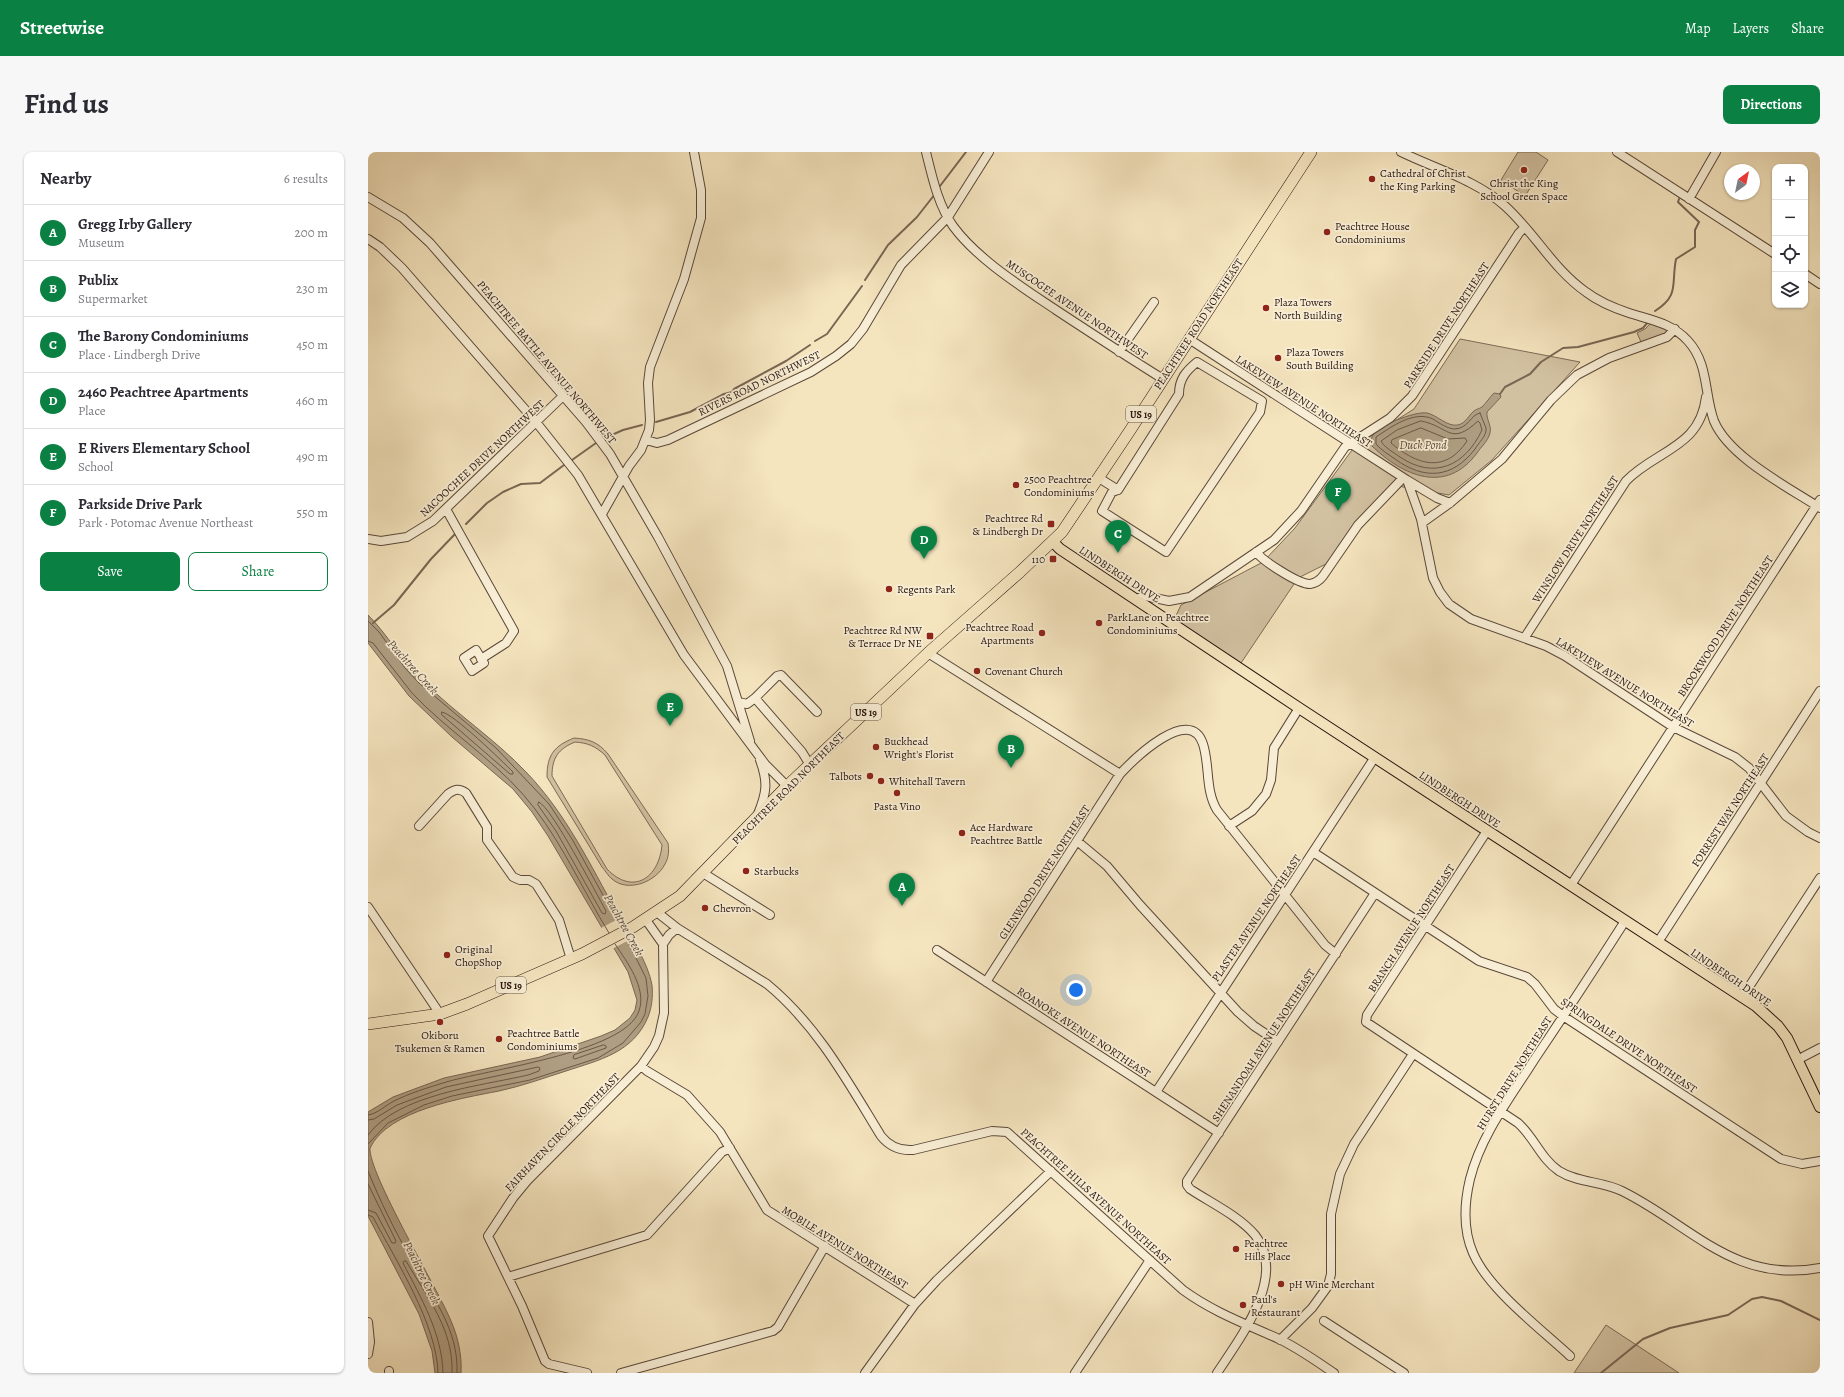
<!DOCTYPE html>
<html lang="en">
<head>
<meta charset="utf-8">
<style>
  body { margin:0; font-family:Alegreya,serif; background:#f7f7f7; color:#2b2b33 }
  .controls { position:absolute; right:12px; top:12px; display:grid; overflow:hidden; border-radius:8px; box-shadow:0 1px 3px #0004 }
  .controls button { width:36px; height:36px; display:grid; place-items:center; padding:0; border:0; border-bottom:1px solid #e1e1e2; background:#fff; color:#2b2b33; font:20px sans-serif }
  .compass { position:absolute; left:1356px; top:12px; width:36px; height:36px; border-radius:50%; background:#fff; box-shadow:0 1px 3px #0004; rotate:33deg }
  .you { position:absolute; left:708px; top:838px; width:14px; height:14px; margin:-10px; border:3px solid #fff; border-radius:50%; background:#1a73e8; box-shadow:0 0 0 6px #1a73e833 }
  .badge { display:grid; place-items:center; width:26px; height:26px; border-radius:50%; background:#0b8043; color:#fff; font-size:13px; font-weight:700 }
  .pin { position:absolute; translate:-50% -33px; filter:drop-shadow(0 1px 2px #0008) }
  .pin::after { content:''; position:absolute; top:21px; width:14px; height:12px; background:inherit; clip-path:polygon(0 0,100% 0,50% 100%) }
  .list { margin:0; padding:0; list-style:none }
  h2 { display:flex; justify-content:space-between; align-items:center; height:52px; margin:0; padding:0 16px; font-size:17px }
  h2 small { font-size:13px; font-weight:400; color:#7c7c81 }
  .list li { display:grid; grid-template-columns:26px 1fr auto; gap:12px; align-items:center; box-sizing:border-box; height:56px; padding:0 16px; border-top:1px solid #e1e1e2 }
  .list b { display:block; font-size:15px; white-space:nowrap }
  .list p { margin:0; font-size:13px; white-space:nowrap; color:#7c7c81 }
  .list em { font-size:13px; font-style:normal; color:#7c7c81 }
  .actions { display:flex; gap:8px; padding:12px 16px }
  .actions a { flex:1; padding:9px 0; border:1px solid #0b8043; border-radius:8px; text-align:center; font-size:14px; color:#0b8043 }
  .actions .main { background:#0b8043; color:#fff }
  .icon { flex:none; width:22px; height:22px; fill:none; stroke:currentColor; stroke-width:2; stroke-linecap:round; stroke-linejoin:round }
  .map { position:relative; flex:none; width:1452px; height:1221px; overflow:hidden; border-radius:8px }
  header { display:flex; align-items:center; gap:24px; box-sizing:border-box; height:56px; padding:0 20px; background:#0b8043; color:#fff }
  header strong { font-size:19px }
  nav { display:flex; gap:22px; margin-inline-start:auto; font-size:14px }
  .intro { display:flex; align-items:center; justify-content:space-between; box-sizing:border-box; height:96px; padding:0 24px }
  h1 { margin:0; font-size:28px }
  .button { padding:10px 18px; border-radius:8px; background:#0b8043; color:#fff; font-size:14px; font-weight:700 }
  main { display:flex; gap:24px; padding:0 24px }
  aside { flex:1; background:#fff; border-radius:8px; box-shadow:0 1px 3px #0004 }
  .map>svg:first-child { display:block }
  .green { fill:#d2c1a1; stroke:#7c6a56; fill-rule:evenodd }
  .water { fill:#af9e82; stroke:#796653 }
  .pier { fill:#f5e5bf }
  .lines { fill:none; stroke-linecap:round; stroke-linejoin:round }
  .shore { stroke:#6b5847; stroke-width:1 }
  .stream { stroke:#796653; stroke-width:2 }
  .minor-casing { stroke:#5a4839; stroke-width:10 }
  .major-casing { stroke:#27130c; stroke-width:12 }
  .highway-casing { stroke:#27130c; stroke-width:12 }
  .minor { stroke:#f8eed5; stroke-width:8 }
  .major { stroke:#f5e5bf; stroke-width:10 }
  .highway { stroke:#f5e5bf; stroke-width:11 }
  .poi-dot { fill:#8f2418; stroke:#f8eed5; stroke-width:1.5 }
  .labels { text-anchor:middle; stroke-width:3.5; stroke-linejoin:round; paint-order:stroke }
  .shield { fill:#f8eed5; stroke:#665548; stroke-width:1 }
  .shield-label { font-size:10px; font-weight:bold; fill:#27130c }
  .poi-label { font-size:11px; fill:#27130c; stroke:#f8eed5; text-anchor:start }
  .street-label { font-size:11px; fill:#27130c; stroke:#f8eed5 }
  .water-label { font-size:12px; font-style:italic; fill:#5d4b3b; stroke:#f8eed5 }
</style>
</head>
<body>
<header>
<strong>Streetwise</strong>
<nav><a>Map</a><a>Layers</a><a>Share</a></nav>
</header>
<div class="intro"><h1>Find us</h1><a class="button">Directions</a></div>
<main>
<aside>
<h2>Nearby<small>6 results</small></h2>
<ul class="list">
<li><span class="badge">A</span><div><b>Gregg Irby Gallery</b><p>Museum</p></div><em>200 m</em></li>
<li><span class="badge">B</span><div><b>Publix</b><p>Supermarket</p></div><em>230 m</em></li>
<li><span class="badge">C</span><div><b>The Barony Condominiums</b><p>Place · Lindbergh Drive</p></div><em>450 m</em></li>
<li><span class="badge">D</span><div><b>2460 Peachtree Apartments</b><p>Place</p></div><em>460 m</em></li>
<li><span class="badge">E</span><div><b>E Rivers Elementary School</b><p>School</p></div><em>490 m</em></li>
<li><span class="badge">F</span><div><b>Parkside Drive Park</b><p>Park · Potomac Avenue Northeast</p></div><em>550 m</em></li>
</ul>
<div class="actions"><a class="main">Save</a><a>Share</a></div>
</aside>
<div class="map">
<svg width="1452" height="1221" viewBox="0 0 1452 1221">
  <rect width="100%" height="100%" fill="#f5e5bf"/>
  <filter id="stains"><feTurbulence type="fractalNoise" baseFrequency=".005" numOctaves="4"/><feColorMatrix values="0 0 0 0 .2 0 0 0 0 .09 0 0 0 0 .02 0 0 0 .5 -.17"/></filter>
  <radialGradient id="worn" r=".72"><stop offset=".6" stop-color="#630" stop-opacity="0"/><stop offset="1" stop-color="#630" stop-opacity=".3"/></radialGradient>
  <path class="green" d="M1150,0H1168L1180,8L1157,44L1133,28Z
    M1284,170L1304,178L1274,192L1269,181L1277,177Z
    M1092,187L1212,210L1124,308L1081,343L1024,333L958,412L930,426L873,511L806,468L813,453L895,410L927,376L987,294L1046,257Z
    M206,586C221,587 230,590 240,602L300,691C301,698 301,705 297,712C288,730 260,741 244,727C240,724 237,718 234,715L179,625C179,603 186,594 206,586ZM207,590C220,591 227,594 237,603L294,693C291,726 265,744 239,717L184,624C184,606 190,597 207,590Z
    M1238,1173L1311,1221H1206Z"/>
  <path class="water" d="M1126,241L1132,242L1133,245L1119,260C1118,267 1124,274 1122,281C1120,289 1113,295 1109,301C1078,343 1035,324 1004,294C1003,291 1002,288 1004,285C1008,274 1047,259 1059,261C1069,263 1079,275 1090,273C1098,271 1100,264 1106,259C1108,257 1111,257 1114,255C1118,251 1122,245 1126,241Z
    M0,463C20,483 34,509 55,529C88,562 127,587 159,621C198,662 222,712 249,761C261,782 280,810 284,833C285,844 284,855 280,865C265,901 231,908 198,919C176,926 154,934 131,939C95,946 20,958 2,996C0,1021 71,1139 83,1169C90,1185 94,1203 93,1221H67L64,1199L51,1162L0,1064V960L25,945L76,926L172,905L233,884L247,878L262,866L267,858L269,848L260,820L180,684L164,660L145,637L84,585L41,544L0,491Z"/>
  <path class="pier" d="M254,765L265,786L244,797L231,777Z"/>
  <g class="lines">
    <path class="shore" d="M1112,261L1118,276C1119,284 1111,290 1107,297C1084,327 1056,328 1027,307C1020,302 1013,298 1008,292V285C1023,275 1046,258 1065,267C1071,271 1080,277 1087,277C1101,276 1102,263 1112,261Z
      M1053,269C1081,274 1082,295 1110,269L1112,271L1114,278C1097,314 1066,328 1032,305C1025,300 1017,296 1013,289L1029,278Z
      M1053,276L1080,287L1097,286L1099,289C1077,322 1049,313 1023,291L1024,288Z
      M0,469L11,480L37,516L51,531L128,596L181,652L204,687L252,774
      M0,489L5,491L44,541L58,555C94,589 137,617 167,657C196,695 216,740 241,781
      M74,560C86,562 134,609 145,620V622H142L74,563Z
      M171,650C184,656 228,741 238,759L237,762L234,761L188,679L170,653Z
      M236,893L238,894V896L207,907L205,906L206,903Z
      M0,963C9,962 18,953 26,949C42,941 59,936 75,931C115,918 257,901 271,859C279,836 259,810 247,792
      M0,968L6,967L29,953L78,935L170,915L172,916L171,919L160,923C113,934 30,942 0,983
      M0,992L20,971L56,953L84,944L162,928L230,906L255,891L273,870L277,862L280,844L278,826L258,786
      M0,1019C12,1049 27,1079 43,1107C63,1143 91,1177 89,1221
      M0,1032L28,1089L27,1091H24L8,1061L0,1058
      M0,1063L5,1065C28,1109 69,1172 70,1221
      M75,1221C74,1181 53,1146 35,1111L36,1109H38C59,1145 86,1178 84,1221"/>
    <path class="stream" d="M572,34L598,0
      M497,128L520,93L549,65L567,42
      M1287,159C1312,143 1303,132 1308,107L1327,95V78L1331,70L1310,50L1311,47
      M447,189L459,182L494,134
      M1132,242L1137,235L1162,222L1173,210L1195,196L1210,195L1266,180L1275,176L1280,170
      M288,270L322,260L356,242L364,240L366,237L418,209L442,193
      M237,286L255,278L274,273
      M204,308L228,291
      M98,372L119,351L135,340L153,332L172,331L196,313
      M5,471L26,453L63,407L88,381
      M1233,1221L1275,1187L1302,1176L1360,1163L1384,1147L1394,1145L1413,1149L1452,1168"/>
    <g class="minor-casing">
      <path id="minor" d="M558,0C564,24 570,53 585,74C609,107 654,135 688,158C723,181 758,204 795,227
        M1033,0C1068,17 1108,28 1137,54C1167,81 1185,117 1218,140C1231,150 1246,156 1261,161C1283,168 1304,171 1320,189C1341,212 1336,242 1346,269C1361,305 1420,335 1452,356
        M1249,0L1407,102
        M0,45L35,66L62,91L218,270L242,302L290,385L359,514L382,589
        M1321,47L1348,0
        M0,87L12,95L34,116L168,270L210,323L316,503L397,612L419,634
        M1437,122L1452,132
        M821,187L1039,328L1053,367L1065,426L1072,440L1081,452L1103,467L1178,494L1197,504L1305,575L1367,605L1381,616L1418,664L1440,680L1452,686
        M751,200L786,150
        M829,210L894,249L892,260L798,400L734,359L744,340L750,338L811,242C811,227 818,219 829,210Z
        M278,288L289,291L300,288L443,220L468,204L483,192L495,177L533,113L580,65L621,0
        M731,326L750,338
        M1039,328L1069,346L1082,351
        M78,357L146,479L138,491L113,507
        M234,362L261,314L273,298L281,278L282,268L280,231L282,215L316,127L333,66V38L326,0
        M1054,371L1082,351L1134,307L1183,248L1209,223L1241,206L1299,185L1307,177
        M0,387L13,389L39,385L65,369L195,244
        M888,400C895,409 930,432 942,432C948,431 952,428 955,424L990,373L1035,326
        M768,447L777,444L801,449L822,445L906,388L933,359L977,295L1022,266L1044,244L1151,81L1157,75
        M1157,485L1258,329C1288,298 1332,296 1338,245
        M108,498L116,511L104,519L96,506Z
        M560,501L752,622
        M387,546L434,600L442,613
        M371,550L379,552L387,546L409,524L413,523L449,560
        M390,662C399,640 400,630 392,608
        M51,674L80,642C87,637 91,636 98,641L119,675V688L145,725L152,728H161L168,732L191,768L203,807
        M861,674L884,659L898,642L903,628L906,596L931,556
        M1119,679L999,863L998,870L1150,971C1166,985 1173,1007 1191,1019C1210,1031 1234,1029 1254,1039C1323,1073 1366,1132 1452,1116
        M709,689L739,714L772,753L870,860L886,874L910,890
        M945,700L1111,809L1159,825L1167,832L1186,857L1195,864L1413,1007L1434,1012L1452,1009
        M335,721L402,763
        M1203,733L1452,348
        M0,755L72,862
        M290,761L309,776L399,832C449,873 480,930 513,984C521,994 531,999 545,998L624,979L639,980L815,1138C845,1160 878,1172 911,1187C930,1196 948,1209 966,1221
        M1290,790L1452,539
        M295,792L301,783L309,776
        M569,798L851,981
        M618,830L752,622C766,607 822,552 835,592C842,614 837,638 849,658L957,793L968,802
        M1375,844L1452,726
        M1429,908L1452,896
        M273,914L279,919L319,943L352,980L399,1058L547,1152
        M788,940L1007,605
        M140,1125L279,1083L354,1000L362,996
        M956,1169L1036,1221
        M0,1170L2,1190L0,1202
        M912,1188L944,1156L960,1134L963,1122V1062L972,1022L986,992L1045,902
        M1202,1204C1173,1177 1120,1137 1105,1101C1095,1078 1096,1052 1102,1027C1113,983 1142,946 1166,908C1197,862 1227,816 1257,769
        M21,1219V1221
        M219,1221L181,1212L177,1209L154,1154L120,1084L145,1046L159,1029L273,914L286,895L291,884L296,861L295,792L278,768
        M253,1221L405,1179L410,1175L457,1094
        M497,1221L547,1152L569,1128L683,1019
        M707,1221L782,1108
        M849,1221C872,1186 920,1124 887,1083C871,1064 843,1051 822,1037L819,1033V1029L1007,741"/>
    </g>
    <g class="major-casing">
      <path id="major" d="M685,390L692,397L931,556L1388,854L1410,874L1419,886L1452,955"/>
    </g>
    <g class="highway-casing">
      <path id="highway" d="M0,872L72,862L99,852L214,802L265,775L312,744L419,634L560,501L652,420L694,380L761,280L943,0"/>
    </g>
    <use href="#minor" class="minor"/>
    <use href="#major" class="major"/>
    <use href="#highway" class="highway"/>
  </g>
  <g class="poi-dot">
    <circle cx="1156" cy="18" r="4"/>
    <circle cx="1004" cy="27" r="4"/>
    <circle cx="959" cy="80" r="4"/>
    <circle cx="898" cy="156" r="4"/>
    <circle cx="910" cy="206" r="4"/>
    <circle cx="648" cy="333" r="4"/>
    <rect x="679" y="368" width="8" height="8" rx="2"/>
    <rect x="681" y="403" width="8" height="8" rx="2"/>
    <circle cx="521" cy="437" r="4"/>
    <circle cx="731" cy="471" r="4"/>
    <circle cx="674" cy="481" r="4"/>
    <rect x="558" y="480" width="8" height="8" rx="2"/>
    <circle cx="609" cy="519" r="4"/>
    <circle cx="508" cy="595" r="4"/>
    <circle cx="502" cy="624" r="4"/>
    <circle cx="513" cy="629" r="4"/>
    <circle cx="529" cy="641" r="4"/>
    <circle cx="594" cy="681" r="4"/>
    <circle cx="378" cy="719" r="4"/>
    <circle cx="337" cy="756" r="4"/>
    <circle cx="79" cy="803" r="4"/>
    <circle cx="72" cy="870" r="4"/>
    <circle cx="131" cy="887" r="4"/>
    <circle cx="868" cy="1097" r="4"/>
    <circle cx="913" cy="1132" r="4"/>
    <circle cx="875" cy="1153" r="4"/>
  </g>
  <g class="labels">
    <g class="shield">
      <rect x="758" y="254" width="30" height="16" rx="3"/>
      <rect x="483" y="552" width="30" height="16" rx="3"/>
      <rect x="128" y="825" width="30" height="16" rx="3"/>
    </g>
    <g class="shield-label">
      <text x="773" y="266">US 19</text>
      <text x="498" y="564">US 19</text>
      <text x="143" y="837">US 19</text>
    </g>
    <g class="poi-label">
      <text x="1012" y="25">Cathedral of Christ<tspan x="1012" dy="13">the King Parking</tspan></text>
      <text x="1156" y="35" text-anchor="middle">Christ the King<tspan x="1156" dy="13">School Green Space</tspan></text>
      <text x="967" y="78">Peachtree House<tspan x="967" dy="13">Condominiums</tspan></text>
      <text x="906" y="154">Plaza Towers<tspan x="906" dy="13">North Building</tspan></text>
      <text x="918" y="204">Plaza Towers<tspan x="918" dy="13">South Building</tspan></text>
      <text x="656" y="331">2500 Peachtree<tspan x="656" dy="13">Condominiums</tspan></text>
      <text x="675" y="370" text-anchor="end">Peachtree Rd<tspan x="675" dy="13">&amp; Lindbergh Dr</tspan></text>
      <text x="677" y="411" text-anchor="end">110</text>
      <text x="529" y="441">Regents Park</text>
      <text x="739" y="469">ParkLane on Peachtree<tspan x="739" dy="13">Condominiums</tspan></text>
      <text x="666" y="479" text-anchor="end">Peachtree Road<tspan x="666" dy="13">Apartments</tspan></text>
      <text x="554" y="482" text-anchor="end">Peachtree Rd NW<tspan x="554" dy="13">&amp; Terrace Dr NE</tspan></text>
      <text x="617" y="523">Covenant Church</text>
      <text x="516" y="593">Buckhead<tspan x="516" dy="13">Wright's Florist</tspan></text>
      <text x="494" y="628" text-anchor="end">Talbots</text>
      <text x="521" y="633">Whitehall Tavern</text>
      <text x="529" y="658" text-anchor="middle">Pasta Vino</text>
      <text x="602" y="679">Ace Hardware<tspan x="602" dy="13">Peachtree Battle</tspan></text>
      <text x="386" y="723">Starbucks</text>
      <text x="345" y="760">Chevron</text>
      <text x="87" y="801">Original<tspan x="87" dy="13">ChopShop</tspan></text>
      <text x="139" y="885">Peachtree Battle<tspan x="139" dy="13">Condominiums</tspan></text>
      <text x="72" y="887" text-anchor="middle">Okiboru<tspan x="72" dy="13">Tsukemen &amp; Ramen</tspan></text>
      <text x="876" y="1095">Peachtree<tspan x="876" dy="13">Hills Place</tspan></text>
      <text x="921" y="1136">pH Wine Merchant</text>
      <text x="883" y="1151">Paul's<tspan x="883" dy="13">Restaurant</tspan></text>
    </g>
    <g class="street-label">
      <text transform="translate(709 157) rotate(34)" y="4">MUSCOGEE AVENUE NORTHWEST</text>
      <text transform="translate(830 172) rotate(-57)" y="4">PEACHTREE ROAD NORTHEAST</text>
      <text transform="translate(1078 173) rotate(-57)" y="4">PARKSIDE DRIVE NORTHEAST</text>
      <text transform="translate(179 210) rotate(50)" y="4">PEACHTREE BATTLE AVENUE NORTHWEST</text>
      <text transform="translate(391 231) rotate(-26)" y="4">RIVERS ROAD NORTHWEST</text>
      <text transform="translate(936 249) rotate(33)" y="4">LAKEVIEW AVENUE NORTHEAST</text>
      <text transform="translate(114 306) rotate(-43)" y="4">NACOOCHEE DRIVE NORTHWEST</text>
      <text transform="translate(1207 387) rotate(-57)" y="4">WINSLOW DRIVE NORTHEAST</text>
      <text transform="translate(752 422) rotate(33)" y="4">LINDBERGH DRIVE</text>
      <text transform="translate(1357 474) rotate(-57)" y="4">BROOKWOOD DRIVE NORTHEAST</text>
      <text transform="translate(1257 530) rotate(32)" y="4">LAKEVIEW AVENUE NORTHEAST</text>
      <text transform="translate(420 636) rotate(-45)" y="4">PEACHTREE ROAD NORTHEAST</text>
      <text transform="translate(1092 647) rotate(33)" y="4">LINDBERGH DRIVE</text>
      <text transform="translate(1362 658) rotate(-57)" y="4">FORREST WAY NORTHEAST</text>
      <text transform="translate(676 720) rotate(-57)" y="4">GLENWOOD DRIVE NORTHEAST</text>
      <text transform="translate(888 766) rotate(-56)" y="4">PLASTER AVENUE NORTHEAST</text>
      <text transform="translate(1043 776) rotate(-57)" y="4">BRANCH AVENUE NORTHEAST</text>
      <text transform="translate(1363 825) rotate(34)" y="4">LINDBERGH DRIVE</text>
      <text transform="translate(716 880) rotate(33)" y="4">ROANOKE AVENUE NORTHEAST</text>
      <text transform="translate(895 893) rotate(-57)" y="4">SHENANDOAH AVENUE NORTHEAST</text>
      <text transform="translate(1261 893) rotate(34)" y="4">SPRINGDALE DRIVE NORTHEAST</text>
      <text transform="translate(1146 921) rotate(-58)" y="4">HURST DRIVE NORTHEAST</text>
      <text transform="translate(194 980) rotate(-46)" y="4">FAIRHAVEN CIRCLE NORTHEAST</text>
      <text transform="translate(728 1044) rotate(42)" y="4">PEACHTREE HILLS AVENUE NORTHEAST</text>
      <text transform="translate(477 1095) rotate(32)" y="4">MOBILE AVENUE NORTHEAST</text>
    </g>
    <g class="water-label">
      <text x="1055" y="297">Duck Pond</text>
      <text transform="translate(45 515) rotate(48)" y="4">Peachtree Creek</text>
      <text transform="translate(256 773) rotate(61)" y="4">Peachtree Creek</text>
      <text transform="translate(54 1121) rotate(64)" y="4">Peachtree Creek</text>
    </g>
  </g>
  <rect width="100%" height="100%" filter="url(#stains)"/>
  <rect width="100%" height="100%" fill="url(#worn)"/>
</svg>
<div class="controls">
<button>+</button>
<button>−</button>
<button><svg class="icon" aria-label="locate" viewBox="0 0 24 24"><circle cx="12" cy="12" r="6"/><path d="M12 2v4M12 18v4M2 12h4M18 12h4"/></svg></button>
<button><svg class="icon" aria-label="layers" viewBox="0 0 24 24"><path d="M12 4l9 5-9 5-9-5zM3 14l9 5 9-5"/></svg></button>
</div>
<svg class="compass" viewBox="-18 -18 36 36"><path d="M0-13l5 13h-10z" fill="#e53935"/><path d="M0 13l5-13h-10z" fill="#7c7c81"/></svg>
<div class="you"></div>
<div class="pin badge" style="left:534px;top:754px">A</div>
<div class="pin badge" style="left:643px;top:616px">B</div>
<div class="pin badge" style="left:750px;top:401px">C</div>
<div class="pin badge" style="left:556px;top:407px">D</div>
<div class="pin badge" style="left:302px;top:574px">E</div>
<div class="pin badge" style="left:970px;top:359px">F</div>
</div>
</main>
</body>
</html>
